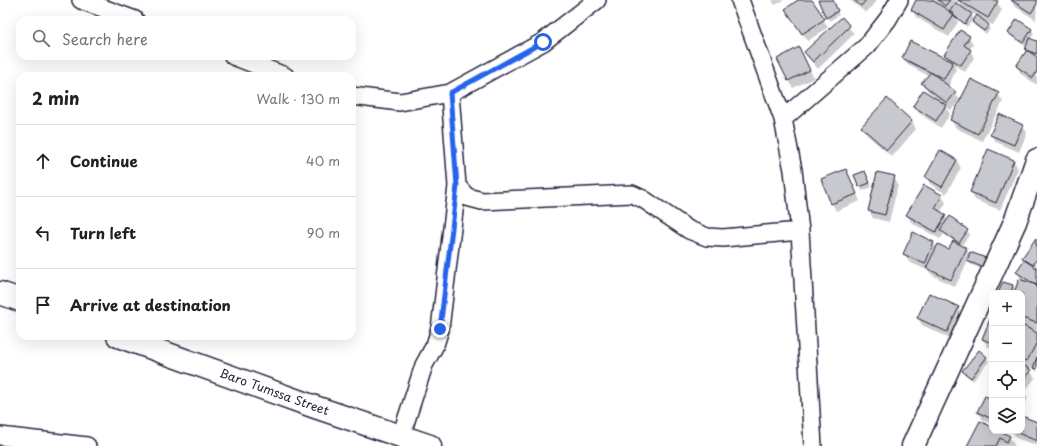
<!DOCTYPE html>
<html lang="en">
<head>
<meta charset="utf-8">
<style>
  body { margin:0; font-family:"Playpen Sans",sans-serif; background:#f6f6f6; color:#202124 }
  .controls { position:absolute; right:12px; bottom:12px; display:grid; overflow:hidden; border-radius:8px; box-shadow:0 4px 16px #0002 }
  .controls button { width:36px; height:36px; display:grid; place-items:center; padding:0; border:0; border-bottom:1px solid #e0e0e0; background:#fff; color:#202124; font:20px sans-serif }
  .stop { position:absolute; width:12px; height:12px; margin:-9px; border:3px solid #2563eb; border-radius:50%; background:#fff }
  .stop.end { background:#2563eb; border-color:#fff; box-shadow:0 1px 4px #0008 }
  .list { margin:0; padding:0; list-style:none }
  h2 { display:flex; justify-content:space-between; align-items:center; height:52px; margin:0; padding:0 16px; font-size:17px }
  h2 small { font-size:13px; font-weight:400; color:#757577 }
  .list li { display:grid; grid-template-columns:26px 1fr auto; gap:12px; align-items:center; box-sizing:border-box; height:72px; padding:0 16px; border-top:1px solid #e0e0e0 }
  .list b { display:block; font-size:15px; white-space:nowrap }
  .list em { font-size:13px; font-style:normal; color:#757577 }
  .icon { flex:none; width:22px; height:22px; fill:none; stroke:currentColor; stroke-width:2; stroke-linecap:round; stroke-linejoin:round }
  .map { position:relative; flex:none; width:1037px; height:446px; overflow:hidden }
  .search { position:absolute; background:#fff; box-shadow:0 4px 16px #0002; left:16px; top:16px; width:340px; height:44px; display:flex; align-items:center; gap:10px; box-sizing:border-box; padding:0 14px; border-radius:12px; color:#757577; font-size:15px }
  .panel { position:absolute; background:#fff; box-shadow:0 4px 16px #0002; left:16px; top:72px; width:340px; height:268px; border-radius:12px }
  .map>svg:first-child { display:block }
  .shadow { fill:#0003; fill-rule:evenodd }
  .building { fill:#c8c8cf; stroke:#22223b }
  .lines { fill:none; stroke-linecap:round; stroke-linejoin:round }
  .street-casing { stroke:#22223b; stroke-width:20 }
  .secondary-casing { stroke:#22223b; stroke-width:25 }
  .street { stroke:#fff; stroke-width:17 }
  .secondary { stroke:#fff; stroke-width:22 }
  .route { stroke:#2563eb; stroke-width:5 }
  .labels { text-anchor:middle; stroke-width:3; stroke-linejoin:round; paint-order:stroke }
  .street-label { font-size:12px; fill:#22223b; stroke:#fff }
</style>
</head>
<body>
<div class="map">
<svg width="1037" height="446" viewBox="0 0 1037 446">
  <rect width="100%" height="100%" fill="#fff"/>
  <filter id="ink" filterUnits="userSpaceOnUse"><feTurbulence type="fractalNoise" baseFrequency=".025" numOctaves="2"/><feDisplacementMap in="SourceGraphic" scale="8" xChannelSelector="R" yChannelSelector="G"/><feConvolveMatrix kernelMatrix="1 2 1 2 8 2 1 2 1" color-interpolation-filters="sRGB"/></filter>
  <g filter="url(#ink)">
    <path class="shadow" d="M772,0H784L775,5Z
      M800,0H810L828,27L808,41L791,17Z
      M820,0H832L839,15L829,21Z
      M850,0H877L866,13Z
      M917,0H930L938,5L934,0H994L997,2L1002,10L993,25L981,20L990,29L986,34L975,26L972,21L967,27L955,16L958,22L949,37L916,17L912,10ZM959,1L963,9L957,4ZM970,12L977,16L974,20Z
      M1011,0H1037L1036,20L1014,6Z
      M842,19L854,34L818,69L805,53Z
      M1017,20L1032,30L1034,34L1030,40L1037,42V56L1033,55L1037,58V85L1021,74L1017,66L1028,50L1029,40L1025,46L1011,36L1009,33Z
      M969,37L973,44L970,50L974,58L965,72L954,65L956,70L948,87L955,93L960,100L951,110L945,106L950,114L941,128L919,113L914,106L937,99L927,90L923,83L929,76L908,65L903,57L948,61L945,55Z
      M803,56L814,78L793,88L778,59Z
      M998,94L1003,102L982,141L956,128L951,120Z
      M912,121L916,129L892,157L867,135L863,127Z
      M1023,126L1027,133L1019,152L996,142L991,135Z
      M940,151L957,161L961,168L946,194L930,184L926,177Z
      M1014,161L1018,169L1000,210L975,200L971,192Z
      M846,170L860,201L836,211L832,203Z
      M865,172L872,187L862,191L856,176Z
      M894,177L898,185L889,222L873,218L869,211Z
      M942,196L946,203L940,213L945,216L948,221L950,218L970,234L961,246L966,249L970,255L985,258L987,262L984,270L970,264L968,261L955,287L932,275L929,271L909,262L904,254L934,243L937,249L949,250L954,241L944,234L940,239L912,223L907,215Z
      M1036,240L1037,332L1031,331L1037,334V372L1033,366L1032,368L1022,365L1030,371L1035,378L1024,392L1028,398L1022,409V293H1000L1003,283L1013,286L1016,291L1022,281L1017,272L1025,260L1024,258Z
      M958,308L962,316L951,339L922,325L918,318Z
      M992,320V348L988,347L983,339Z
      M986,358L989,361L973,381L966,375L964,372Z
      M992,400V424L983,420L979,412Z
      M1022,417L1037,424V446L1016,438L1012,431H1022Z
      M992,428V431H998L1009,437L1015,446H969Z"/>
    <path class="building" d="M798,0H812L825,19L802,34L785,9Z
      M818,0H833L838,11L826,18Z
      M854,0H866L861,6Z
      M916,0H932L954,14L944,30L911,10Z
      M938,0H950L945,6Z
      M958,0H996L998,1L988,18Z
      M1011,0H1037V4L1031,13Z
      M956,3L972,14L965,24L949,12Z
      M977,15L989,25L984,31L972,22Z
      M842,17L850,26L813,62L804,52Z
      M1017,19L1032,29L1023,43L1008,33Z
      M960,30L970,36L964,45L971,50L961,65L944,55Z
      M1029,38L1037,41V54L1025,50Z
      M910,41L953,62L944,79L902,58Z
      M799,47L810,70L788,81L777,59Z
      M1027,50L1037,57V71L1033,78L1016,66Z
      M931,72L956,92L947,103L921,83Z
      M971,79L999,93L978,134L950,120Z
      M923,90L946,105L936,121L913,106Z
      M887,98L912,121L887,150L861,127Z
      M999,114L1023,125L1014,145L990,135Z
      M988,149L1014,160L996,203L970,192Z
      M940,150L957,160L942,187L925,177Z
      M846,169L857,194L831,204L821,179Z
      M865,171L870,183L859,187L854,175Z
      M877,172L895,176L885,215L868,211Z
      M924,185L942,195L935,208L946,215L936,232L906,215Z
      M950,216L968,230L959,243L940,230Z
      M913,232L934,242L925,264L903,254Z
      M1036,238L1037,259L1033,265L1022,258Z
      M953,241L967,248L951,280L926,268L938,244L948,249Z
      M970,252L986,258L982,267L967,261Z
      M1024,260L1037,268V286L1016,272Z
      M1019,279L1037,285V323L1022,318V293H1014Z
      M1003,282L1013,285L1011,293H998Z
      M929,293L959,307L947,332L917,318Z
      M990,319H992V343L982,339Z
      M1022,325L1037,333V342L1027,361L1022,359Z
      M979,350L987,357L971,378L962,371Z
      M1037,357V369L1033,368Z
      M1022,364L1031,370L1022,382Z
      M985,396L992,399V419L977,412Z
      M1022,416L1037,422V441L1013,431H1022Z
      M980,421L992,427V431H1000L1010,436L1007,442L1000,438L996,446H967Z"/>
    <g class="lines">
      <g class="street-casing">
        <path id="street" d="M81,0L135,20
          M740,0L783,119L793,170L800,231L813,446
          M233,56L285,76
          M450,93L457,186L467,197L482,201L632,194L643,199L689,230L707,237L723,238L800,231
          M352,96L400,102L450,93L543,42L597,0
          M783,119L867,46L888,19L899,0
          M0,436L87,446
          M401,436L424,365L435,345L440,329L457,186"/>
      </g>
      <g class="secondary-casing">
        <g id="secondary">
          <path d="M0,293L20,300"/>
          <path id="s1" d="M118,336L315,407L430,446"/>
          <path d="M913,446L1015,222L1037,160"/>
        </g>
      </g>
      <use href="#street" class="street"/>
      <use href="#secondary" class="secondary"/>
    </g>
  </g>
  <g class="lines" filter="url(#ink)">
    <path class="route" d="M440,329L457,186L450,93L543,42"/>
  </g>
  <g class="labels">
    <g class="street-label">
      <text dy="4" stroke="none"><textPath href="#s1" startOffset="166">Baro Tumssa Street</textPath></text>
    </g>
  </g>
</svg>
<div class="controls">
<button>+</button>
<button>−</button>
<button><svg class="icon" aria-label="locate" viewBox="0 0 24 24"><circle cx="12" cy="12" r="6"/><path d="M12 2v4M12 18v4M2 12h4M18 12h4"/></svg></button>
<button><svg class="icon" aria-label="layers" viewBox="0 0 24 24"><path d="M12 4l9 5-9 5-9-5zM3 14l9 5 9-5"/></svg></button>
</div>
<div class="stop" style="left:543px;top:42px"></div>
<div class="stop end" style="left:440px;top:329px"></div>
<div class="search"><svg class="icon" aria-label="search" viewBox="0 0 24 24"><circle cx="10" cy="10" r="6"/><path d="M15 15l6 6"/></svg>Search here</div>
<section class="panel">
<h2>2 min<small>Walk · 130 m</small></h2>
<ul class="list">
<li><svg class="icon" aria-label="ahead" viewBox="0 0 24 24"><path d="M12 20V5M6 11l6-6 6 6"/></svg><div><b>Continue</b></div><em>40 m</em></li>
<li><svg class="icon" aria-label="left" viewBox="0 0 24 24"><path d="M17 20v-9H6M10 6l-5 5 5 5"/></svg><div><b>Turn left</b></div><em>90 m</em></li>
<li><svg class="icon" aria-label="arrive" viewBox="0 0 24 24"><path d="M6 21V4h12l-3 4 3 4H6"/></svg><div><b>Arrive at destination</b></div></li>
</ul>
</section>
</div>
</body>
</html>
